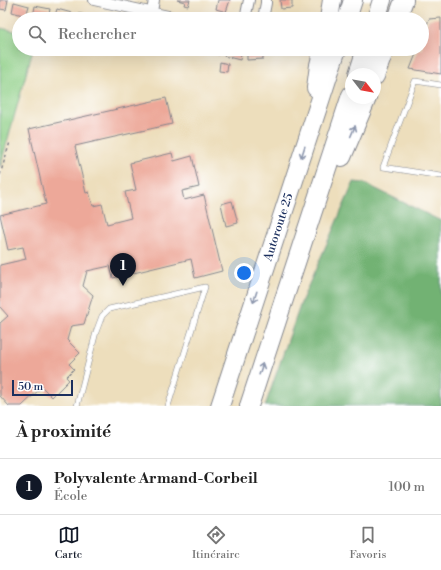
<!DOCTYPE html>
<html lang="fr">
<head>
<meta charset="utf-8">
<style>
  body { margin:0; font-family:"Libre Bodoni",serif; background:#f6f6f6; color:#222 }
  .compass { position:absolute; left:345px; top:68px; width:36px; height:36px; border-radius:50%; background:#fff; box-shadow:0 4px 16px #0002; rotate:121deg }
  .scale { position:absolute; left:12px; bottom:10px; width:61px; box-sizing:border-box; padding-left:4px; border:2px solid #1b2f5e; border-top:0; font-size:11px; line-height:14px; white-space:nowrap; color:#1b2f5e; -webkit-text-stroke:3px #fff; paint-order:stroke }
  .you { position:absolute; left:244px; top:273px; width:14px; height:14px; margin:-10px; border:3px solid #fff; border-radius:50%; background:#1a73e8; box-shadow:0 0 0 6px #1a73e833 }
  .badge { display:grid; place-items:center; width:26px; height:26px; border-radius:50%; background:#111827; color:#fff; font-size:13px; font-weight:700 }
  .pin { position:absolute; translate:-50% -33px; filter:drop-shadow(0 1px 2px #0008) }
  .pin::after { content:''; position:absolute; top:21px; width:14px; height:12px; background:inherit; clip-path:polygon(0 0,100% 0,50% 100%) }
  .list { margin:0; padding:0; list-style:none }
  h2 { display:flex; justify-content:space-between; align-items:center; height:52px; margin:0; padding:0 16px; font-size:17px }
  h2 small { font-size:13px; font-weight:400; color:#767676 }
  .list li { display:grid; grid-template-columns:26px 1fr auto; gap:12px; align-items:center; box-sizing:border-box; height:56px; padding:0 16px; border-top:1px solid #e0e0e0 }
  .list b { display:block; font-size:15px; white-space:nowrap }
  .list p { margin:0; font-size:13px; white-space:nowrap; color:#767676 }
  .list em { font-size:13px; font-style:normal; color:#767676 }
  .icon { flex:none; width:22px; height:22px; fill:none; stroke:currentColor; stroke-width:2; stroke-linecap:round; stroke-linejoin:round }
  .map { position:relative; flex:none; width:441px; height:406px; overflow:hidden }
  .search { position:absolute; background:#fff; box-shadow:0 4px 16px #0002; left:12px; right:12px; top:12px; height:44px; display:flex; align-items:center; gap:10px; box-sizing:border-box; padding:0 14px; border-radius:22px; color:#767676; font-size:15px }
  .sheet { height:108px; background:#fff }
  nav { display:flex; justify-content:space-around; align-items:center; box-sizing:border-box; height:56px; border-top:1px solid #e0e0e0; background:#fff; font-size:11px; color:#767676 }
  nav a { display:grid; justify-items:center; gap:2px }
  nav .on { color:#111827 }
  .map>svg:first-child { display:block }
  .green { fill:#8ecf86; stroke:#547f72 }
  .forest { fill:#72b273; stroke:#467068 }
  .building { fill:#eda899 }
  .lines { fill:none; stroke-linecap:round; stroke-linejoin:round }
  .lane-casing { stroke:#84868d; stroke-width:6 }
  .street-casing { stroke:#84868d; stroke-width:12 }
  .highway-casing { stroke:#84868d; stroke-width:20 }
  .path { stroke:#84868d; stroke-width:1.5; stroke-dasharray:3 3; stroke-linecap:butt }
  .lane { stroke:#fff; stroke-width:5 }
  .street { stroke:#fff; stroke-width:10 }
  .highway { stroke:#fff; stroke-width:18 }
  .oneway { stroke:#8d97ae }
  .labels { text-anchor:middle; stroke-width:3; stroke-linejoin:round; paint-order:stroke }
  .street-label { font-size:12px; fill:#1b2f5e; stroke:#fff }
</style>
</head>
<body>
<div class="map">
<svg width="441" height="406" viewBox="0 0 441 406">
  <rect width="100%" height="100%" fill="#fff"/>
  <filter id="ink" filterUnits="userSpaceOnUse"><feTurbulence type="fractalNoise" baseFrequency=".025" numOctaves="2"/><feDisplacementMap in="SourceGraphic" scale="8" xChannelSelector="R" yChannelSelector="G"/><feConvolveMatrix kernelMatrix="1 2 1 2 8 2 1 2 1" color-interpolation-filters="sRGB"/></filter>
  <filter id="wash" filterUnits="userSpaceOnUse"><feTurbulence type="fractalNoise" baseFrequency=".012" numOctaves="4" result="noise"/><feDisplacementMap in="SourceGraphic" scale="16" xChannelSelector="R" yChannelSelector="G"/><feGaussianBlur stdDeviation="0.9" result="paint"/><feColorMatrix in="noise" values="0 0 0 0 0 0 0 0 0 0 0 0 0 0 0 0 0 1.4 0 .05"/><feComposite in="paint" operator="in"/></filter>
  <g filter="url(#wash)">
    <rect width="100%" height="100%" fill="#eddebc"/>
    <path class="green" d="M0,28L19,32V49H33L0,167Z"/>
    <path class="forest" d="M354,182L364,183L441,221V406H265L302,300Z"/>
    <g id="blocks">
      <path class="building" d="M0,0H8L6,10L0,9Z
        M177,0H190L188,6L184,5L185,2Z
        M218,0H230L226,12L216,9Z
        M280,0H292V8L281,9Z
        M14,2L29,6L26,16L12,12Z
        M35,6L50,9L48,19L33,17Z
        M57,9L72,13L70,19H54Z
        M78,13L93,17V19H76Z
        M441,18V74L410,69L418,49H422V38L429,19Z
        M205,49H221L219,55L204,51Z
        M226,49H242L240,60L224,56Z
        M247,49H263V59L247,60Z
        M267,49H280L276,54Z
        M220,62L228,64L227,72L219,71Z
        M166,98L172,124L75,146L86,193L89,192L93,206L102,204L107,224L131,218L125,192L136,190L130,163L172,153L174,161L192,156L199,187L182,191L184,200L204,195L222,271L195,278L191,259L113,278L110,266L87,271L83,286L93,295L84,324L71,326L67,340L80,353L69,364L74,369L66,377L69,380L52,397L42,387L22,406H9L0,396V323L8,316L0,307V265L26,259L23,247L8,250L0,215L46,204L29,129Z
        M232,201L238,223L226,226L221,204Z"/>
    </g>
  </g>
  <g filter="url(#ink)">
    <use href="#blocks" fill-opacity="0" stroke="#84868d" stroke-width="1"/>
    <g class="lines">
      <g class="lane-casing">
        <path id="lane" d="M441,85L415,81L383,167L441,176
          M77,406L96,332L102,316L109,309L205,287L168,406"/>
      </g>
      <g class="street-casing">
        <path id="street" d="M94,0L182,19
          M152,12L154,0
          M245,19L249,0
          M263,19L266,3V0"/>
      </g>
      <g class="highway-casing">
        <path id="highway" d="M329,19L332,0
          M347,19L353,0
          M376,19L382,0
          M397,19L404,0
          M358,74L366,49
          M375,76L385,49
          M316,88L319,65L323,49
          M342,157L367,98
          M220,406L337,49
          M249,406L351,95"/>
      </g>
      <path class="path" d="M0,175L10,142"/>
      <use href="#lane" class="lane"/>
      <use href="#street" class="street"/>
      <use href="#highway" class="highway"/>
    </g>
    <defs><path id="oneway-shaft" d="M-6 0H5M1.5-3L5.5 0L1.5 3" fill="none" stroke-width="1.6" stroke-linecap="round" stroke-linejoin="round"/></defs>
    <g class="oneway">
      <use href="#oneway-shaft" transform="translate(353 131) rotate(-67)"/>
      <use href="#oneway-shaft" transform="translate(303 152) rotate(108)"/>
      <use href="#oneway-shaft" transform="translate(255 297) rotate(108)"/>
      <use href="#oneway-shaft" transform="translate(261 369) rotate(-72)"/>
    </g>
  </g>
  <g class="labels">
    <g class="street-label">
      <text transform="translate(278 227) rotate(-72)" y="4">Autoroute 25</text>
    </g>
  </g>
</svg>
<svg class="compass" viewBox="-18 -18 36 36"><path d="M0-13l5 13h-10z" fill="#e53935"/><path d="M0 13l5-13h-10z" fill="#767676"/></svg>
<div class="scale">50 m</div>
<div class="you"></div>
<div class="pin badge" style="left:123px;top:286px">1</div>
<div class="search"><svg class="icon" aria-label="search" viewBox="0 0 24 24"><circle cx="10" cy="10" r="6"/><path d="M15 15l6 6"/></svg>Rechercher</div>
</div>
<section class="sheet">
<h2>À proximité<small></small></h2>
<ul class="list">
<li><span class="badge">1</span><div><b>Polyvalente Armand-Corbeil</b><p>École</p></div><em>100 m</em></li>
</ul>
</section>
<nav>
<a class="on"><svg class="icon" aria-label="map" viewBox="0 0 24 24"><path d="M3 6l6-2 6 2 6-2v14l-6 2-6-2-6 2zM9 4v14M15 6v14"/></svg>Carte</a>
<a><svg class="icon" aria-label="directions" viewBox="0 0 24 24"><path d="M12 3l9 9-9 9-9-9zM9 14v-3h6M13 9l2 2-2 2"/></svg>Itinéraire</a>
<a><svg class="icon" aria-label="saved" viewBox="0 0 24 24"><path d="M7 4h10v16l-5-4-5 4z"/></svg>Favoris</a>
</nav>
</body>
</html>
